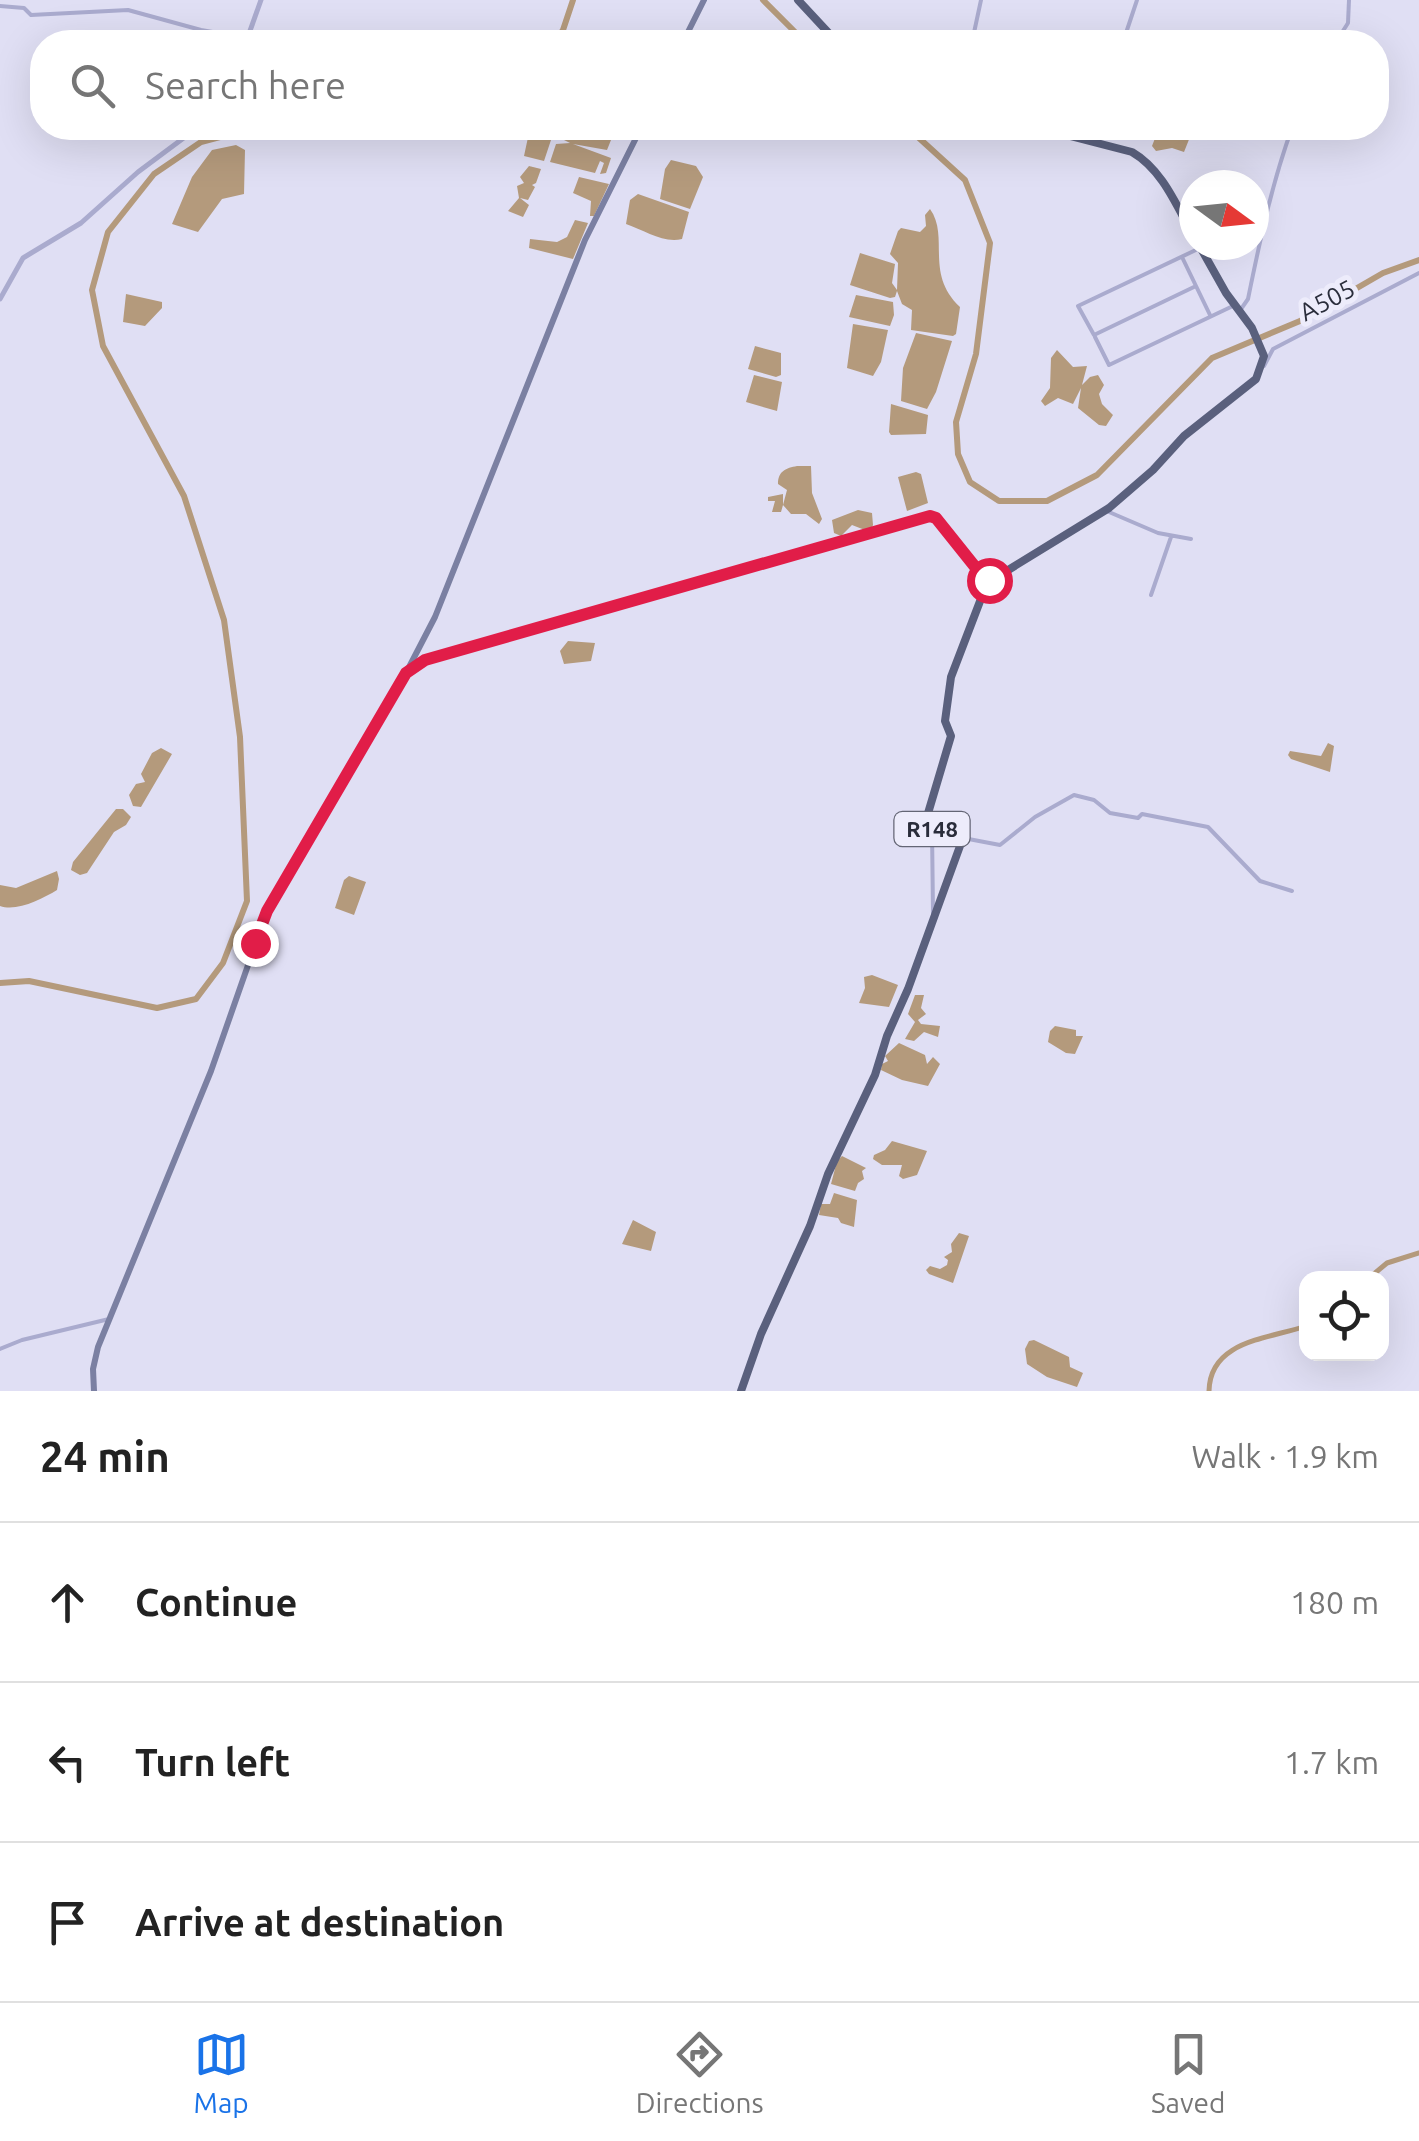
<!DOCTYPE html>
<html lang="en">
<head>
<meta charset="utf-8">
<style>
  body { margin:0; font-family:Ubuntu,sans-serif; background:#f2f2f2; color:#222 }
  .controls { position:absolute; right:30px; bottom:30px; display:grid; overflow:hidden; border-radius:20px; box-shadow:0 10px 40px #0002 }
  .controls button { width:90px; height:90px; display:grid; place-items:center; padding:0; border:0; border-bottom:2px solid #e0e0e0; background:#fff; color:#222; font:50px sans-serif }
  .compass { position:absolute; left:1179px; top:170px; width:90px; height:90px; border-radius:50%; background:#fff; box-shadow:0 10px 40px #0002; rotate:105deg }
  .stop { position:absolute; width:30px; height:30px; margin:-22px; border:8px solid #e11d48; border-radius:50%; background:#fff }
  .stop.end { background:#e11d48; border-color:#fff; box-shadow:0 2px 10px #0008 }
  .list { margin:0; padding:0; list-style:none }
  h2 { display:flex; justify-content:space-between; align-items:center; height:130px; margin:0; padding:0 40px; font-size:42px }
  h2 small { font-size:32px; font-weight:400; color:#767676 }
  .list li { display:grid; grid-template-columns:65px 1fr auto; gap:30px; align-items:center; box-sizing:border-box; height:160px; padding:0 40px; border-top:2px solid #e0e0e0 }
  .list b { display:block; font-size:38px; white-space:nowrap }
  .list em { font-size:32px; font-style:normal; color:#767676 }
  .icon { flex:none; width:55px; height:55px; fill:none; stroke:currentColor; stroke-width:2; stroke-linecap:round; stroke-linejoin:round }
  .map { position:relative; flex:none; width:1419px; height:1391px; overflow:hidden }
  .search { position:absolute; background:#fff; box-shadow:0 10px 40px #0002; left:30px; right:30px; top:30px; height:110px; display:flex; align-items:center; gap:25px; box-sizing:border-box; padding:0 35px; border-radius:40px; color:#767676; font-size:38px }
  .sheet { height:610px; background:#fff }
  nav { display:flex; justify-content:space-around; align-items:center; box-sizing:border-box; height:140px; border-top:2px solid #e0e0e0; background:#fff; font-size:28px; color:#767676 }
  nav a { display:grid; justify-items:center; gap:5px }
  nav .on { color:#1a73e8 }
  .map>svg:first-child { display:block }
  .water { fill:#b49a7c }
  .lines { fill:none; stroke-linecap:round; stroke-linejoin:round }
  .canal { stroke:#b49a7c; stroke-width:5 }
  .river { stroke:#b49a7c; stroke-width:6 }
  .minor { stroke:#aaabce; stroke-width:4 }
  .tertiary { stroke:#aaabce; stroke-width:5 }
  .secondary { stroke:#7b80a2; stroke-width:6 }
  .primary { stroke:#5a607d; stroke-width:8 }
  .route { stroke:#e11d48; stroke-width:12 }
  .labels { text-anchor:middle; stroke-width:10; stroke-linejoin:round; paint-order:stroke }
  .shield { fill:#edecfb; stroke:#646675; stroke-width:2.5 }
  .shield-label { font-size:22px; font-weight:bold; fill:#2a2d3b }
  .street-label { font-size:25px; fill:#2a2d3b; stroke:#edecfb }
</style>
</head>
<body>
<div class="map">
<svg width="1419" height="1391" viewBox="0 0 1419 1391">
  <rect width="100%" height="100%" fill="#e0dff4"/>
  <path class="water" d="M530,128H555L544,161L524,156Z
    M558,128H594L613,135L607,150L573,144L611,158L606,173L600,174L604,163L600,161L595,173L550,162L556,144L570,143L558,137Z
    M1159,128H1181L1192,132L1184,152L1172,148L1156,151L1152,146Z
    M236,145L245,150L244,194L222,199L198,232L172,224L192,177L212,150Z
    M671,160L696,166L703,177L690,209L660,199L665,169Z
    M529,166L541,169L536,183L532,185L535,187L528,200L520,198L529,205L523,217L508,211L519,198L517,186L524,183L520,177Z
    M579,177L609,184L594,216H590L591,201L573,193Z
    M638,194L689,212L682,239C664,244 644,230 626,224L630,200Z
    M930,209C950,237 924,273 960,307L956,334L953,336L911,330L912,310L902,304L897,291L895,297L890,298L850,285L860,253L895,264L892,283L897,290L898,263L890,254L898,231L901,228L920,232L926,226L925,215Z
    M575,220L588,223L573,259L529,248L530,239L557,242L567,237Z
    M126,294L162,302V308L145,326L123,322Z
    M856,295L893,302L894,315L890,326L849,317Z
    M853,324L888,330L881,362L873,376L847,368Z
    M916,333L952,341L936,392L927,409L901,401L903,368Z
    M755,346L781,353V375L776,377L748,369Z
    M1057,350L1073,367L1087,366L1082,385L1090,377L1098,375L1104,385L1099,394L1102,404L1113,415L1106,426L1099,425L1078,408L1081,388L1073,404L1058,398L1045,406L1041,401L1050,388L1051,358Z
    M754,375L782,382L777,411L746,402Z
    M891,404L928,415L926,434L891,435L889,432Z
    M797,466H811L812,493L822,519L819,524L806,514H791L783,505L781,512H772L775,501H768V497L783,494V505L787,490L778,484C778,471 786,468 797,466Z
    M916,472L921,474L928,503L907,511L898,477Z
    M858,510L872,513L873,525L870,532L852,525L841,536L834,533L832,520Z
    M568,641L595,643L591,661L564,664L560,651Z
    M1328,743L1334,746L1330,772L1291,759L1288,755L1290,751L1321,756Z
    M161,748L172,754L141,807L133,806L129,795L136,784L145,782L141,774L152,753Z
    M116,809H123L131,817L126,825L114,832L87,873L80,875L71,870L73,862Z
    M57,871L59,879L57,890C42,899 17,912 0,906V885L16,888Z
    M349,876L366,882L354,915L335,908L344,880Z
    M872,975L898,985L889,1007L859,1003L865,988L864,977Z
    M915,995H924L921,1008L926,1014L918,1020L921,1024L940,1026L938,1037L924,1032L914,1041L905,1039L915,1022L908,1014Z
    M1055,1026L1076,1030V1036H1083L1075,1054L1066,1053L1048,1042L1050,1031Z
    M899,1043L925,1055L927,1064L933,1057L940,1064L928,1086L902,1080L881,1070L882,1064L888,1061L885,1056Z
    M892,1141L927,1151L917,1175L903,1179L899,1176L902,1165H882L873,1159L874,1155L885,1150Z
    M842,1156L866,1168L862,1171L864,1179L858,1183L855,1191L831,1184L837,1161Z
    M834,1193L857,1200L854,1227L841,1223L838,1218L819,1215L821,1204H830Z
    M633,1220L656,1232L651,1251L622,1244Z
    M959,1233L969,1236L953,1283L929,1274L926,1270L930,1266L940,1269L947,1265L948,1260L944,1257L952,1252L951,1244Z
    M1034,1340L1069,1357L1070,1367L1083,1373L1077,1387L1047,1377L1027,1364L1025,1349L1029,1341Z"/>
  <g class="lines">
    <path class="canal" d="M1369,1278L1387,1263L1419,1253
      M1209,1391C1210,1340 1269,1339 1306,1326"/>
    <path class="river" d="M763,0L805,42
      M554,42L563,30L573,0
      M908,128L965,180L990,243L976,354L956,422L958,454L970,482L999,501H1047L1097,475L1212,358L1300,321L1383,273L1419,260
      M0,983L29,981L157,1008L196,999L223,963L247,901L240,737L224,620L184,496L103,346L92,290L108,232L154,174L201,142L254,128"/>
    <path class="minor" d="M0,6L24,8L31,15L128,10L201,30L247,38
      M972,42L981,0
      M1129,42L1126,33L1137,0
      M1336,42L1348,23L1349,0
      M1092,141L1096,128
      M1182,257L1210,315
      M1196,286L1094,335L1078,306L1200,248
      M1239,312L1248,299C1260,240 1272,183 1292,128
      M1095,337L1109,365L1235,305
      M1264,366L1273,349L1419,273
      M1109,512L1158,533L1191,539
      M1151,595L1171,537
      M932,829L933,914
      M958,837L1000,845L1035,817L1074,795L1094,800L1110,813L1138,818L1142,814L1208,827L1260,881L1292,891
      M0,1349L22,1340L109,1319"/>
    <path class="tertiary" d="M246,42L261,0
      M0,299L23,258L81,223L138,172L197,128"/>
    <path class="secondary" d="M683,42L704,0
      M411,669L436,655L929,516L936,518L988,581
      M94,1391L93,1369L98,1347L211,1071L267,911L406,673L435,617L585,240L641,128"/>
    <path class="primary" d="M798,0L837,42
      M1039,128L1132,152C1163,170 1177,207 1194,237
      M741,1391L761,1334L810,1226L828,1174L875,1075L887,1036L908,989L960,846L953,836L928,827L926,820L951,736L945,721L951,677L987,583L1109,508L1153,470L1184,436L1256,379L1264,356L1252,328L1226,293L1199,245"/>
  </g>
  <g class="lines">
    <path class="route" d="M255,943L267,911L406,673L425,660L930,516L936,518L984,578L989,580"/>
  </g>
  <g class="labels">
    <rect class="shield" x="894.5" y="812" width="75" height="34" rx="8"/>
    <g class="shield-label">
      <text x="932" y="837">R148</text>
    </g>
    <g class="street-label">
      <text transform="translate(1327 300) rotate(-28)" y="9">A505</text>
    </g>
  </g>
</svg>
<div class="controls">
<button><svg class="icon" aria-label="locate" viewBox="0 0 24 24"><circle cx="12" cy="12" r="6"/><path d="M12 2v4M12 18v4M2 12h4M18 12h4"/></svg></button>
</div>
<svg class="compass" viewBox="-18 -18 36 36"><path d="M0-13l5 13h-10z" fill="#e53935"/><path d="M0 13l5-13h-10z" fill="#767676"/></svg>
<div class="stop" style="left:989px;top:580px"></div>
<div class="stop end" style="left:255px;top:943px"></div>
<div class="search"><svg class="icon" aria-label="search" viewBox="0 0 24 24"><circle cx="10" cy="10" r="6"/><path d="M15 15l6 6"/></svg>Search here</div>
</div>
<section class="sheet">
<h2>24 min<small>Walk · 1.9 km</small></h2>
<ul class="list">
<li><svg class="icon" aria-label="ahead" viewBox="0 0 24 24"><path d="M12 20V5M6 11l6-6 6 6"/></svg><div><b>Continue</b></div><em>180 m</em></li>
<li><svg class="icon" aria-label="left" viewBox="0 0 24 24"><path d="M17 20v-9H6M10 6l-5 5 5 5"/></svg><div><b>Turn left</b></div><em>1.7 km</em></li>
<li><svg class="icon" aria-label="arrive" viewBox="0 0 24 24"><path d="M6 21V4h12l-3 4 3 4H6"/></svg><div><b>Arrive at destination</b></div></li>
</ul>
</section>
<nav>
<a class="on"><svg class="icon" aria-label="map" viewBox="0 0 24 24"><path d="M3 6l6-2 6 2 6-2v14l-6 2-6-2-6 2zM9 4v14M15 6v14"/></svg>Map</a>
<a><svg class="icon" aria-label="directions" viewBox="0 0 24 24"><path d="M12 3l9 9-9 9-9-9zM9 14v-3h6M13 9l2 2-2 2"/></svg>Directions</a>
<a><svg class="icon" aria-label="saved" viewBox="0 0 24 24"><path d="M7 4h10v16l-5-4-5 4z"/></svg>Saved</a>
</nav>
</body>
</html>
